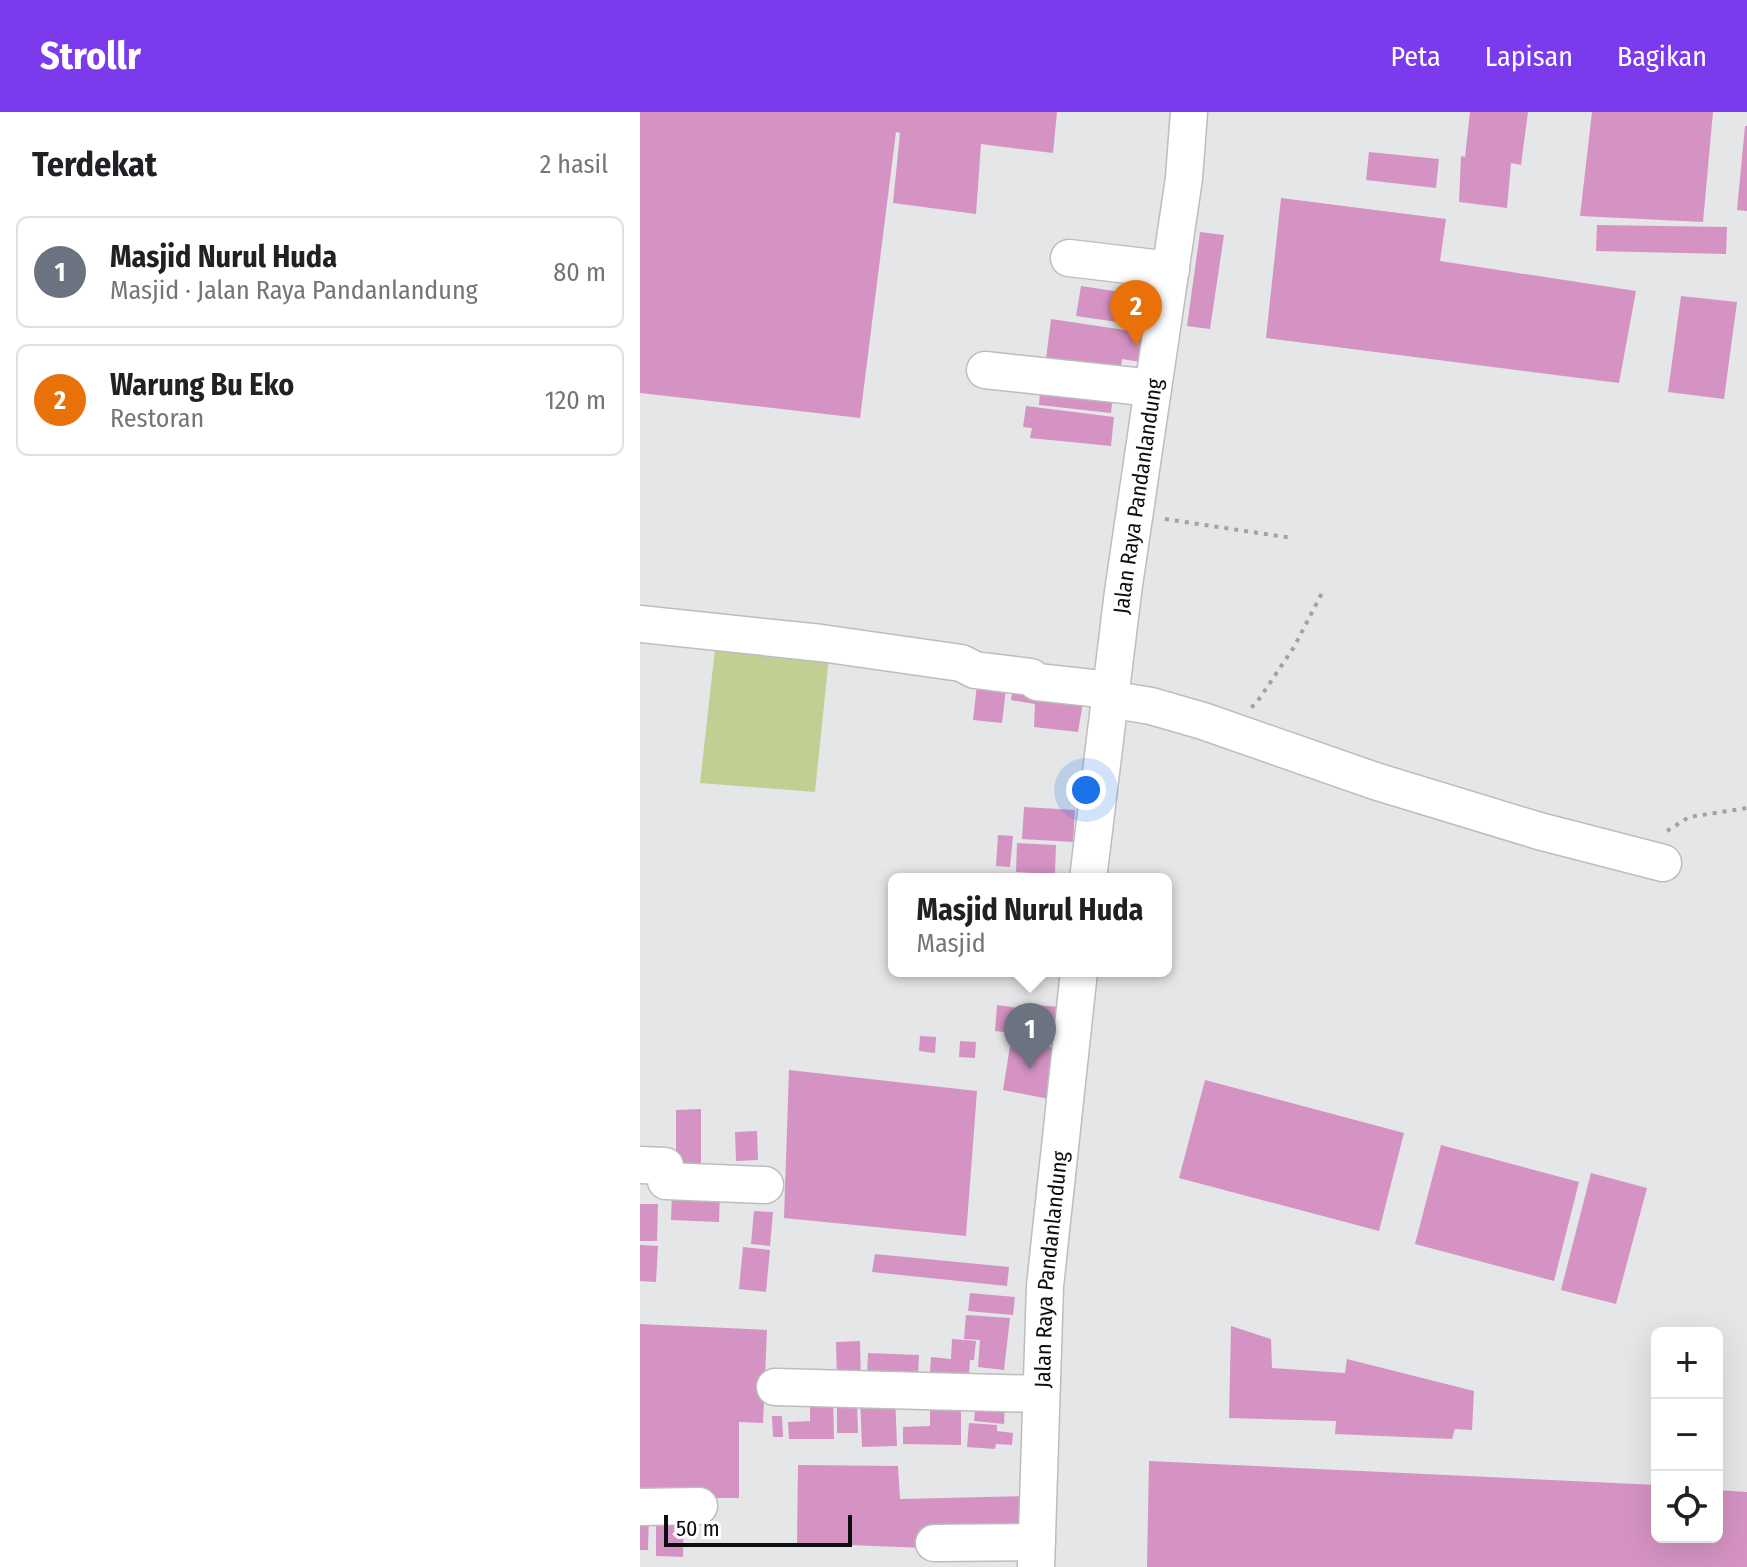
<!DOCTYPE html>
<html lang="id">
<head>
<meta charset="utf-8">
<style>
  body { margin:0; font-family:"Fira Sans Condensed",sans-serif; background:#f6f6f6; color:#202124 }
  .controls { position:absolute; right:24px; bottom:24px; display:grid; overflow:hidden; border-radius:12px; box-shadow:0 8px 32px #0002 }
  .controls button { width:72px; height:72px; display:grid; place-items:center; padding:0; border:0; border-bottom:2px solid #e0e0e0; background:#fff; color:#202124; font:40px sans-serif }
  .scale { position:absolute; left:24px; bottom:20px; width:188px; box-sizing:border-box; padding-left:8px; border:4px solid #0d0e0e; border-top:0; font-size:22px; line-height:28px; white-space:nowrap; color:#0d0e0e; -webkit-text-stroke:6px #fff; paint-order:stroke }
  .you { position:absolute; left:446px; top:678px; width:28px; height:28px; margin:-20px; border:6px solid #fff; border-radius:50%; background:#1a73e8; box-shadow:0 0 0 12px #1a73e833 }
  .badge { display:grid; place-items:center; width:52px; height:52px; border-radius:50%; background:#7c3aed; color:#fff; font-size:26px; font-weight:700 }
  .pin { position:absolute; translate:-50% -66px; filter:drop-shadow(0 2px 4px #0008) }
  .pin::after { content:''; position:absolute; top:42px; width:28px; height:24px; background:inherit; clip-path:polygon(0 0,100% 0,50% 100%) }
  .popup { position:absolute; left:248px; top:761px; width:284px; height:104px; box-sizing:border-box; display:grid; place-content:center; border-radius:12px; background:#fff; filter:drop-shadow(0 2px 6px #0005); font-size:26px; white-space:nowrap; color:#757577 }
  .popup b { font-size:30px; color:#202124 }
  .popup::after { content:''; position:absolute; left:50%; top:100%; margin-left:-16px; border:16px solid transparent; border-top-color:#fff }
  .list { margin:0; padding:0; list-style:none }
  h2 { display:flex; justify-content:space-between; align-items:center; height:104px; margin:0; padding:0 32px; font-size:34px }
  h2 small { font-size:26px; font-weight:400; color:#757577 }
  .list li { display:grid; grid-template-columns:52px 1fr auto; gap:24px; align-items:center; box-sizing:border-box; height:112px; margin:0 16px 16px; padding:0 16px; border:2px solid #e0e0e0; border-radius:12px }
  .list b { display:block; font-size:30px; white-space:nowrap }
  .list p { margin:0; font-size:26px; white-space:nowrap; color:#757577 }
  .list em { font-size:26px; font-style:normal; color:#757577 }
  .icon { flex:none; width:44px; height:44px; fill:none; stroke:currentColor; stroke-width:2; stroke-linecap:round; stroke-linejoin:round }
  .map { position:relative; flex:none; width:1107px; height:1455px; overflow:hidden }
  header { display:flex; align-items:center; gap:48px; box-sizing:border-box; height:112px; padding:0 40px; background:#7c3aed; color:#fff }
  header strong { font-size:38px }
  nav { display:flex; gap:44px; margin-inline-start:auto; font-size:28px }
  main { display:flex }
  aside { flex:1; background:#fff }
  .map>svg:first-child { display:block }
  .green { fill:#c2cf92 }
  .building { fill:#d593c3 }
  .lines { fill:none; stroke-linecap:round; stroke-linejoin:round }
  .minor-casing { stroke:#bcbdbf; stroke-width:39 }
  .path { stroke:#a1a2a3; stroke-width:4; stroke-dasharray:4 6; stroke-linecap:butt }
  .minor { stroke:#fff; stroke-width:36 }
  .labels { text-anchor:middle; stroke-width:6; stroke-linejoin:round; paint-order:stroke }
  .street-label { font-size:22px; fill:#0d0e0e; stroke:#fff }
</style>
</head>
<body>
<header>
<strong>Strollr</strong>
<nav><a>Peta</a><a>Lapisan</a><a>Bagikan</a></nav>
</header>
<main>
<aside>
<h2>Terdekat<small>2 hasil</small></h2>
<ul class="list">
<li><span class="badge" style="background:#6b7280">1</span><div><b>Masjid Nurul Huda</b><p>Masjid · Jalan Raya Pandanlandung</p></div><em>80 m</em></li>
<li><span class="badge" style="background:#e8710a">2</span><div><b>Warung Bu Eko</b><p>Restoran</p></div><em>120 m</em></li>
</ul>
</aside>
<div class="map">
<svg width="1107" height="1455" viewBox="0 0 1107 1455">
  <rect width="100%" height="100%" fill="#e5e6e8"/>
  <path class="green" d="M76,528L190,535L175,680L60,671Z"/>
  <path class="building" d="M0,0H417L413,41L341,32L336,102L253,91L260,21L256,20L220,306L0,281Z
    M830,0H888L881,53L871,51L867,96L819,90L821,44L825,45Z
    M952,0H1073L1063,110L940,104Z
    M1105,14H1107V99L1097,98Z
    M729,40L799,47L796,76L726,68Z
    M641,86L806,107L800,149L996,179L979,271L626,226Z
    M957,113L1087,115L1086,142L956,139Z
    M560,120L584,123L570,217L547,214Z
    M497,173L514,175L510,196L493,194Z
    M441,174L487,181L484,211L436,204Z
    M1041,184L1097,190L1084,287L1028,280Z
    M411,207L505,221L501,250L482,247L479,271L404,263Z
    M401,268L474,275L471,301L399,293Z
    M386,294L474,305L471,334L390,326L392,316L383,315Z
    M338,564L367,568L362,611L333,608Z
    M374,568L445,578L438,620L394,615L395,592L371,588Z
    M384,695L435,698L433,730L382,727Z
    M358,723L373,724L370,755L356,754Z
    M377,731L416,733L415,762L376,760Z
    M357,893L393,898L394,893L420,895L417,926L355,919Z
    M280,924L296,925L295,941L279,939Z
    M371,928L417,936L409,987L363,978Z
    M320,929L336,930L335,946L319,945Z
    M149,958L337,979L326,1124L144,1106Z
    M565,968L764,1021L739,1119L539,1066Z
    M61,997V1051H36V998Z
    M117,1019L118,1048L96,1049L95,1020Z
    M801,1033L939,1070L914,1169L775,1132Z
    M951,1061L1007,1076L976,1192L921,1178Z
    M32,1079L80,1082L79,1110L31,1108Z
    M0,1092H18L17,1129H0Z
    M114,1099L133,1100L130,1134L111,1132Z
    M0,1133L18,1134L16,1170L0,1169Z
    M103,1135L130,1138L126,1180L99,1177Z
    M235,1142L369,1155L367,1174L232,1160Z
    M330,1181L375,1185L373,1203L328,1199Z
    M326,1203L370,1206L364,1258L338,1255L340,1228L324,1227Z
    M0,1212L127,1218L123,1311L99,1310V1386H0Z
    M591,1214L631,1227L632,1256L705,1261L707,1247L834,1279L832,1318L815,1317L812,1327L695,1322L696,1309L589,1306Z
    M312,1227L336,1229L334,1248H330L328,1277L289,1274L291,1245L311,1247Z
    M220,1229L221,1269H197L196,1230Z
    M228,1241L279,1243L278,1266L227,1264Z
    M170,1282H193L194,1327H149L148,1310L170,1309Z
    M255,1282L257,1334L222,1335L220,1284Z
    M197,1288H217L218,1321H197Z
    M336,1288L365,1291L364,1312L334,1309Z
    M290,1290H321V1333L263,1332V1315L290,1314Z
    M132,1304H142L143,1325H133Z
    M329,1311L357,1313V1319L373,1321L372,1333L356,1332L355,1337L327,1335Z
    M509,1349L1017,1373V1425H1077V1378L1107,1380V1455H507Z
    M158,1353L258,1354L260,1387L384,1384L383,1414L285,1436L157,1431Z
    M16,1399L44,1400L43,1445L16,1444Z
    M0,1406L9,1407L8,1438H0Z"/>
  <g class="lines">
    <g class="minor-casing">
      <g id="minor">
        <path d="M429,146L531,158"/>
        <path d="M345,258L513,276"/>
        <path d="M0,512L181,531L321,551L335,558L391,565L397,570L470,578"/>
        <path d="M469,587L511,594L563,609L735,669L899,719L1023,751"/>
        <path id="s1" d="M448,767L483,480L544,66L549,0"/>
        <path d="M0,1053L25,1054L26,1069L125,1073"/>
        <path d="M135,1275L400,1282"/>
        <path d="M0,1395L59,1394"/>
        <path d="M294,1431L397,1430"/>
        <path id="s2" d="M396,1455L405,1174L439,859"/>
      </g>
    </g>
    <path class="path" d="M525,407L652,426
      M611,595L615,593L654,535L683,479
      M1027,719L1049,705L1107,696"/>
    <use href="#minor" class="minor"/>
  </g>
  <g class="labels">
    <g class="street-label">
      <text dy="8" stroke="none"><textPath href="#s1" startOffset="386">Jalan Raya Pandanlandung</textPath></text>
      <text dy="8" stroke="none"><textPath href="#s2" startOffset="298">Jalan Raya Pandanlandung</textPath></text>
    </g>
  </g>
</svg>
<div class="controls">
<button>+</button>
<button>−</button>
<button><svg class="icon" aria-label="locate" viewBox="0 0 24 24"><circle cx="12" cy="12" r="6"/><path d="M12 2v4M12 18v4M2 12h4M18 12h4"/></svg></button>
</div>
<div class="scale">50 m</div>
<div class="you"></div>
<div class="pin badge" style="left:390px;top:957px;background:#6b7280">1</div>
<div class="popup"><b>Masjid Nurul Huda</b>Masjid</div>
<div class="pin badge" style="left:496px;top:234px;background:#e8710a">2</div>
</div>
</main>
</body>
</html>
